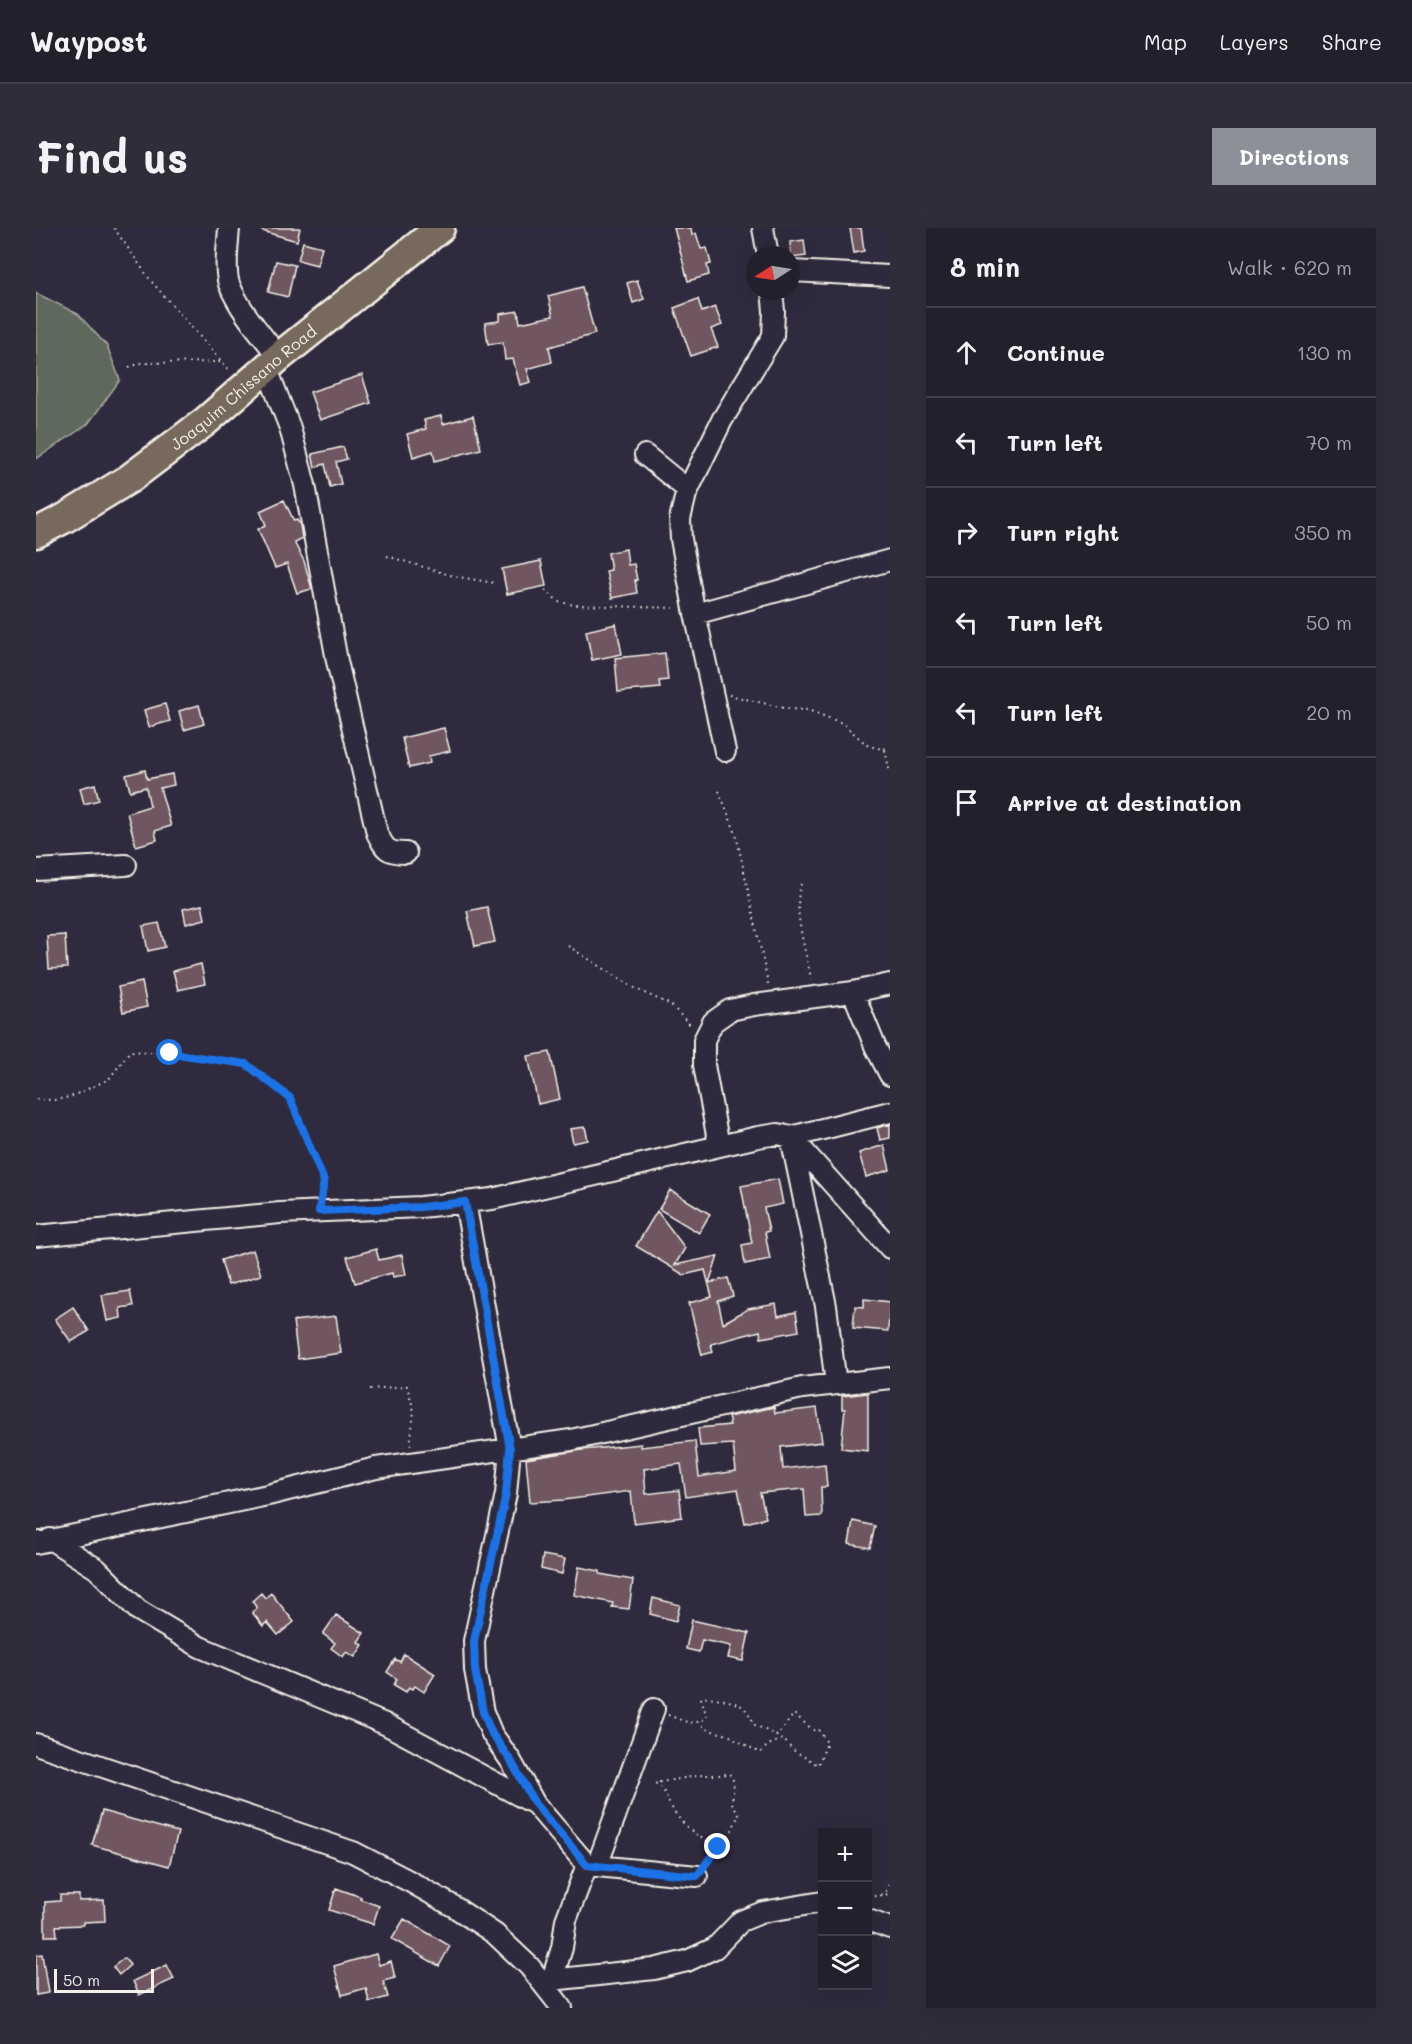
<!DOCTYPE html>
<html lang="en">
<head>
<meta charset="utf-8">
<style>
  body { margin:0; font-family:Mali,sans-serif; background:#2f2d3a; color:#f1f3f6 }
  .controls { position:absolute; right:18px; bottom:18px; display:grid; overflow:hidden; border-radius:0px; box-shadow:0 6px 24px #0002 }
  .controls button { width:54px; height:54px; display:grid; place-items:center; padding:0; border:0; border-bottom:2px solid #403e4a; background:#23202e; color:#f1f3f6; font:30px sans-serif }
  .compass { position:absolute; left:710px; top:18px; width:54px; height:54px; border-radius:50%; background:#23202e; box-shadow:0 6px 24px #0002; rotate:258deg }
  .scale { position:absolute; left:18px; bottom:15px; width:100px; box-sizing:border-box; padding-left:6px; border:3px solid #f4f1e8; border-top:0; font-size:16px; line-height:21px; white-space:nowrap; color:#f4f1e8; -webkit-text-stroke:4px #2f2a3d; paint-order:stroke }
  .stop { position:absolute; width:18px; height:18px; margin:-14px; border:4px solid #1a73e8; border-radius:50%; background:#fff }
  .stop.end { background:#1a73e8; border-color:#fff; box-shadow:0 2px 6px #0008 }
  .list { margin:0; padding:0; list-style:none }
  h2 { display:flex; justify-content:space-between; align-items:center; height:78px; margin:0; padding:0 24px; font-size:26px }
  h2 small { font-size:20px; font-weight:400; color:#a3a3aa }
  .list li { display:grid; grid-template-columns:39px 1fr auto; gap:18px; align-items:center; box-sizing:border-box; height:90px; padding:0 24px; border-top:2px solid #403e4a }
  .list b { display:block; font-size:22px; white-space:nowrap }
  .list em { font-size:20px; font-style:normal; color:#a3a3aa }
  .icon { flex:none; width:33px; height:33px; fill:none; stroke:currentColor; stroke-width:2; stroke-linecap:round; stroke-linejoin:round }
  .map { position:relative; flex:none; width:854px; height:1780px; overflow:hidden; border-radius:0px }
  header { display:flex; align-items:center; gap:36px; box-sizing:border-box; height:84px; padding:0 30px; background:#23202e; border-bottom:2px solid #403e4a }
  header strong { font-size:28px }
  nav { display:flex; gap:33px; margin-inline-start:auto; font-size:21px }
  .intro { display:flex; align-items:center; justify-content:space-between; box-sizing:border-box; height:144px; padding:0 36px }
  h1 { margin:0; font-size:42px }
  .button { padding:15px 27px; border-radius:0px; background:#8c9099; color:#fff; font-size:21px; font-weight:700 }
  main { display:flex; gap:36px; padding:0 36px }
  aside { flex:1; background:#23202e; border-radius:0px; box-shadow:0 6px 24px #0002 }
  .map>svg:first-child { display:block }
  .green { fill:#5e675b; stroke:#a9aca2; stroke-width:1.5 }
  .building { fill:#6f5761; stroke:#f4f1e8; stroke-width:1.5 }
  .lines { fill:none; stroke-linecap:round; stroke-linejoin:round }
  .minor-casing { stroke:#f4f1e8; stroke-width:24 }
  .highway-casing { stroke:#f4f1e8; stroke-width:33 }
  .path { stroke:#f4f1e8; stroke-width:2; stroke-dasharray:1.5 4.5; stroke-linecap:butt }
  .minor { stroke:#2f2a3d; stroke-width:20 }
  .highway { stroke:#77695c; stroke-width:28 }
  .route { stroke:#1a73e8; stroke-width:8 }
  .labels { text-anchor:middle; stroke-width:4.5; stroke-linejoin:round; paint-order:stroke }
  .street-label { font-size:16px; fill:#f4f1e8; stroke:#2f2a3d }
</style>
</head>
<body>
<header>
<strong>Waypost</strong>
<nav><a>Map</a><a>Layers</a><a>Share</a></nav>
</header>
<div class="intro"><h1>Find us</h1><a class="button">Directions</a></div>
<main>
<div class="map">
<svg width="854" height="1780" viewBox="0 0 854 1780">
  <rect width="100%" height="100%" fill="#2f2a3d"/>
  <filter id="ink" filterUnits="userSpaceOnUse"><feTurbulence type="fractalNoise" baseFrequency=".0167" numOctaves="2"/><feDisplacementMap in="SourceGraphic" scale="12" xChannelSelector="R" yChannelSelector="G"/><feConvolveMatrix kernelMatrix="1 2 1 2 8 2 1 2 1" color-interpolation-filters="sRGB"/></filter>
  <g filter="url(#ink)">
    <path class="green" d="M0,65L42,86L71,118L84,152L52,196L0,231Z"/>
    <path class="building" d="M227,0H264L261,13L226,3Z
      M638,0H655L656,7L660,5L665,21L671,20L675,36L671,37L673,47L652,53Z
      M814,0H825L828,23L818,25Z
      M768,12L770,28L755,30L754,14Z
      M267,14L286,19L281,37L262,32Z
      M240,33L259,37L252,69L232,64Z
      M601,52L608,71L597,75L591,55Z
      M546,59L559,106L513,119L516,134L491,141L495,154L484,157L477,131L469,132L467,114L452,116L449,95L464,93V86L482,83L484,95L517,88L512,68Z
      M662,71L666,84L679,79L686,97L675,101L682,119L655,128L638,80Z
      M326,147L335,175L284,192L274,164Z
      M405,188L407,196L437,188L445,221L399,233L397,223L377,229L371,206L390,201L388,192Z
      M307,219L311,231L300,234L305,256L294,259L289,236L279,239L276,226Z
      M248,272L258,293L261,292L264,297L266,310L258,314L268,333L276,361L261,365L251,336L239,340L222,301L230,297L224,283Z
      M590,321L592,337L598,336L601,352H599L601,365L576,370L570,343L575,342L572,325Z
      M505,333L510,358L471,366L466,341Z
      M580,396L586,426L556,432L550,403Z
      M629,425L632,452L623,453L624,460L582,464L579,430Z
      M129,476L134,493L113,499L108,482Z
      M163,477L168,496L148,502L143,483Z
      M408,500L414,523L393,528L394,535L373,540L366,510Z
      M109,542L111,551L136,546L138,557L124,560L135,598L119,603L121,612L100,618L91,585L114,578L110,559L94,563L90,547Z
      M59,556L63,572L48,576L44,560Z
      M166,677L169,691L150,696L147,681Z
      M451,679L459,714L439,718L431,683Z
      M123,695L129,719L112,723L107,698Z
      M29,707L31,740L13,741L11,708Z
      M165,736L169,756L142,762L137,743Z
      M106,754L111,779L87,784L82,759Z
      M514,824L524,871L502,876L492,828Z
      M854,896V910L844,912L841,900Z
      M549,899L552,912L537,915L534,901Z
      M848,917L854,942L830,949L823,925Z
      M742,951L747,976L728,980L733,1003L729,1004L734,1031L709,1036L706,1017L716,1015L705,958Z
      M634,962L674,986L663,1005L623,981Z
      M621,983L649,1020L639,1037L682,1028L673,1055L692,1050L697,1068L682,1073L687,1095L712,1081L740,1076L742,1088L760,1084L763,1103L725,1110L724,1103L675,1116L677,1124L666,1127L653,1075L676,1069L669,1042L648,1047L600,1018Z
      M340,1021L343,1032L366,1027L370,1047L357,1049L356,1045L319,1055L311,1029Z
      M217,1022L225,1047L192,1057L185,1032Z
      M94,1063L97,1078L84,1080L85,1090L71,1093L66,1067Z
      M828,1071L854,1074L852,1103L817,1100L819,1078L828,1079Z
      M37,1079L53,1103L35,1114L19,1091Z
      M300,1088L305,1125L262,1131L257,1093Z
      M832,1165V1223L805,1220L809,1181H806V1168Z
      M738,1179L739,1185L781,1180L786,1214L745,1219L747,1241L789,1236L791,1259H785L786,1288L770,1289L768,1261L724,1265L730,1290L709,1295L702,1261L650,1269L645,1236L608,1241L610,1266L643,1262L646,1289L598,1295L595,1263L528,1272L494,1274L490,1231L546,1222L605,1216V1219L659,1213L663,1249L700,1243L697,1216L664,1218L662,1200L694,1197L692,1189Z
      M817,1293L839,1298L834,1320L813,1316Z
      M507,1327L529,1331L526,1346L505,1341Z
      M543,1339L564,1343V1346L597,1352L593,1381L576,1379L577,1375L538,1367Z
      M225,1365L229,1370L235,1365L258,1394L242,1407L231,1394L227,1398L216,1384L221,1380L216,1373Z
      M617,1370L644,1377L640,1393L614,1386Z
      M300,1387L328,1405L322,1414L327,1417L319,1429L310,1424L307,1429L295,1420L299,1415L287,1406Z
      M656,1392L713,1405L707,1433L692,1430L695,1418L666,1412L663,1424L650,1421Z
      M368,1426L399,1446L388,1464L379,1458L377,1461L373,1459L370,1464L358,1457L361,1451L351,1444L359,1431L364,1434Z
      M66,1583L142,1604L133,1638L56,1617Z
      M300,1660L325,1669L324,1671L343,1678L337,1696L293,1682Z
      M24,1667H43V1673L68,1672L69,1693L47,1694V1697L20,1698L21,1708H9V1674L24,1673Z
      M368,1691L414,1718L403,1738L356,1711Z
      M6,1726L12,1765L0,1767V1727Z
      M340,1726L343,1737L355,1733L359,1750L347,1753L352,1769L333,1774L330,1760L306,1767L298,1738Z
      M88,1730L94,1737L83,1747L77,1739Z
      M131,1737L138,1751L103,1767L97,1753Z"/>
    <g class="lines">
      <g class="minor-casing">
        <path id="minor" d="M193,0C192,17 188,40 193,56C204,83 225,106 243,129
          M727,0L732,27
          M755,43L854,48
          M231,141L254,200L269,257L301,433L341,605C349,621 351,625 370,625
          M609,227L652,262
          M659,386L854,332
          M689,523L658,381L645,311L644,291L650,266L686,192L737,108L738,83L736,63
          M0,642L90,637
          M817,764L839,818L854,847
          M683,918L668,837V812L677,794L694,782L718,777L817,764L854,756
          M429,974L474,1221L470,1266L438,1413L439,1442L447,1484L456,1506L475,1533L499,1576L551,1637L530,1692L526,1720L513,1761
          M0,1008L244,985L385,979L456,971L722,909L742,906L755,909L854,1020
          M800,1156L790,1078L755,909L854,884
          M14,1311L61,1341L102,1382L164,1419L349,1496L499,1576
          M0,1315L232,1267L340,1240L535,1212L766,1160L854,1150
          M0,1516L317,1624L375,1654L417,1678L459,1706L493,1738L526,1780
          M551,1637L661,1648
          M561,1638L618,1481
          M832,1692L854,1700
          M515,1752L618,1741L651,1733L679,1720L705,1693L727,1684L786,1674"/>
      </g>
      <g class="highway-casing">
        <g id="highway">
          <path id="s1" d="M0,305L29,290L93,251L170,193L243,129L404,0"/>
        </g>
      </g>
      <path class="path" d="M78,0L115,53L195,144
        M93,139L106,135L186,134
        M351,328L417,348L459,355
        M509,362L523,374L539,377L640,380
        M693,467L752,481L772,482L806,495L831,517L840,520L854,521
        M849,522L854,545
        M683,563L700,606L733,760
        M765,656C756,682 771,727 776,755
        M532,718L602,762L635,777L656,799
        M0,871L18,872L34,869L73,851L94,823L134,825L210,836L254,870L288,953L286,966
        M334,1161L371,1158L378,1183L374,1218
        M854,1292V1293
        M632,1487C646,1492 658,1500 671,1489L665,1470C672,1467 703,1474 708,1480C713,1485 716,1491 719,1497L741,1508L758,1486L777,1502H783L791,1515L782,1537L757,1522L747,1511L732,1517L724,1525L692,1507L669,1501L664,1494
        M670,1636L696,1602L703,1586L696,1575L698,1554L693,1545L687,1547H666L619,1555C631,1563 628,1567 635,1578C645,1597 663,1611 683,1619
        M845,1667L851,1662L854,1652
        M832,1669L854,1666"/>
      <use href="#minor" class="minor"/>
      <use href="#highway" class="highway"/>
    </g>
  </g>
  <g class="lines" filter="url(#ink)">
    <path class="route" d="M134,825L210,836L254,870L288,953L283,983L385,979L429,974L474,1221L470,1266L438,1413L439,1442L447,1484L456,1506L475,1533L499,1576L551,1637L661,1648L682,1619"/>
  </g>
  <g class="labels">
    <g class="street-label">
      <text dy="6" stroke="none"><textPath href="#s1" startOffset="254">Joaquim Chissano Road</textPath></text>
    </g>
  </g>
</svg>
<div class="controls">
<button>+</button>
<button>−</button>
<button><svg class="icon" aria-label="layers" viewBox="0 0 24 24"><path d="M12 4l9 5-9 5-9-5zM3 14l9 5 9-5"/></svg></button>
</div>
<svg class="compass" viewBox="-18 -18 36 36"><path d="M0-13l5 13h-10z" fill="#e53935"/><path d="M0 13l5-13h-10z" fill="#a3a3aa"/></svg>
<div class="scale">50 m</div>
<div class="stop" style="left:134px;top:825px"></div>
<div class="stop end" style="left:682px;top:1619px"></div>
</div>
<aside>
<h2>8 min<small>Walk · 620 m</small></h2>
<ul class="list">
<li><svg class="icon" aria-label="ahead" viewBox="0 0 24 24"><path d="M12 20V5M6 11l6-6 6 6"/></svg><div><b>Continue</b></div><em>130 m</em></li>
<li><svg class="icon" aria-label="left" viewBox="0 0 24 24"><path d="M17 20v-9H6M10 6l-5 5 5 5"/></svg><div><b>Turn left</b></div><em>70 m</em></li>
<li><svg class="icon" aria-label="right" viewBox="0 0 24 24"><path d="M7 20v-9h11M14 6l5 5-5 5"/></svg><div><b>Turn right</b></div><em>350 m</em></li>
<li><svg class="icon" aria-label="left" viewBox="0 0 24 24"><path d="M17 20v-9H6M10 6l-5 5 5 5"/></svg><div><b>Turn left</b></div><em>50 m</em></li>
<li><svg class="icon" aria-label="left" viewBox="0 0 24 24"><path d="M17 20v-9H6M10 6l-5 5 5 5"/></svg><div><b>Turn left</b></div><em>20 m</em></li>
<li><svg class="icon" aria-label="arrive" viewBox="0 0 24 24"><path d="M6 21V4h12l-3 4 3 4H6"/></svg><div><b>Arrive at destination</b></div></li>
</ul>
</aside>
</main>
</body>
</html>
